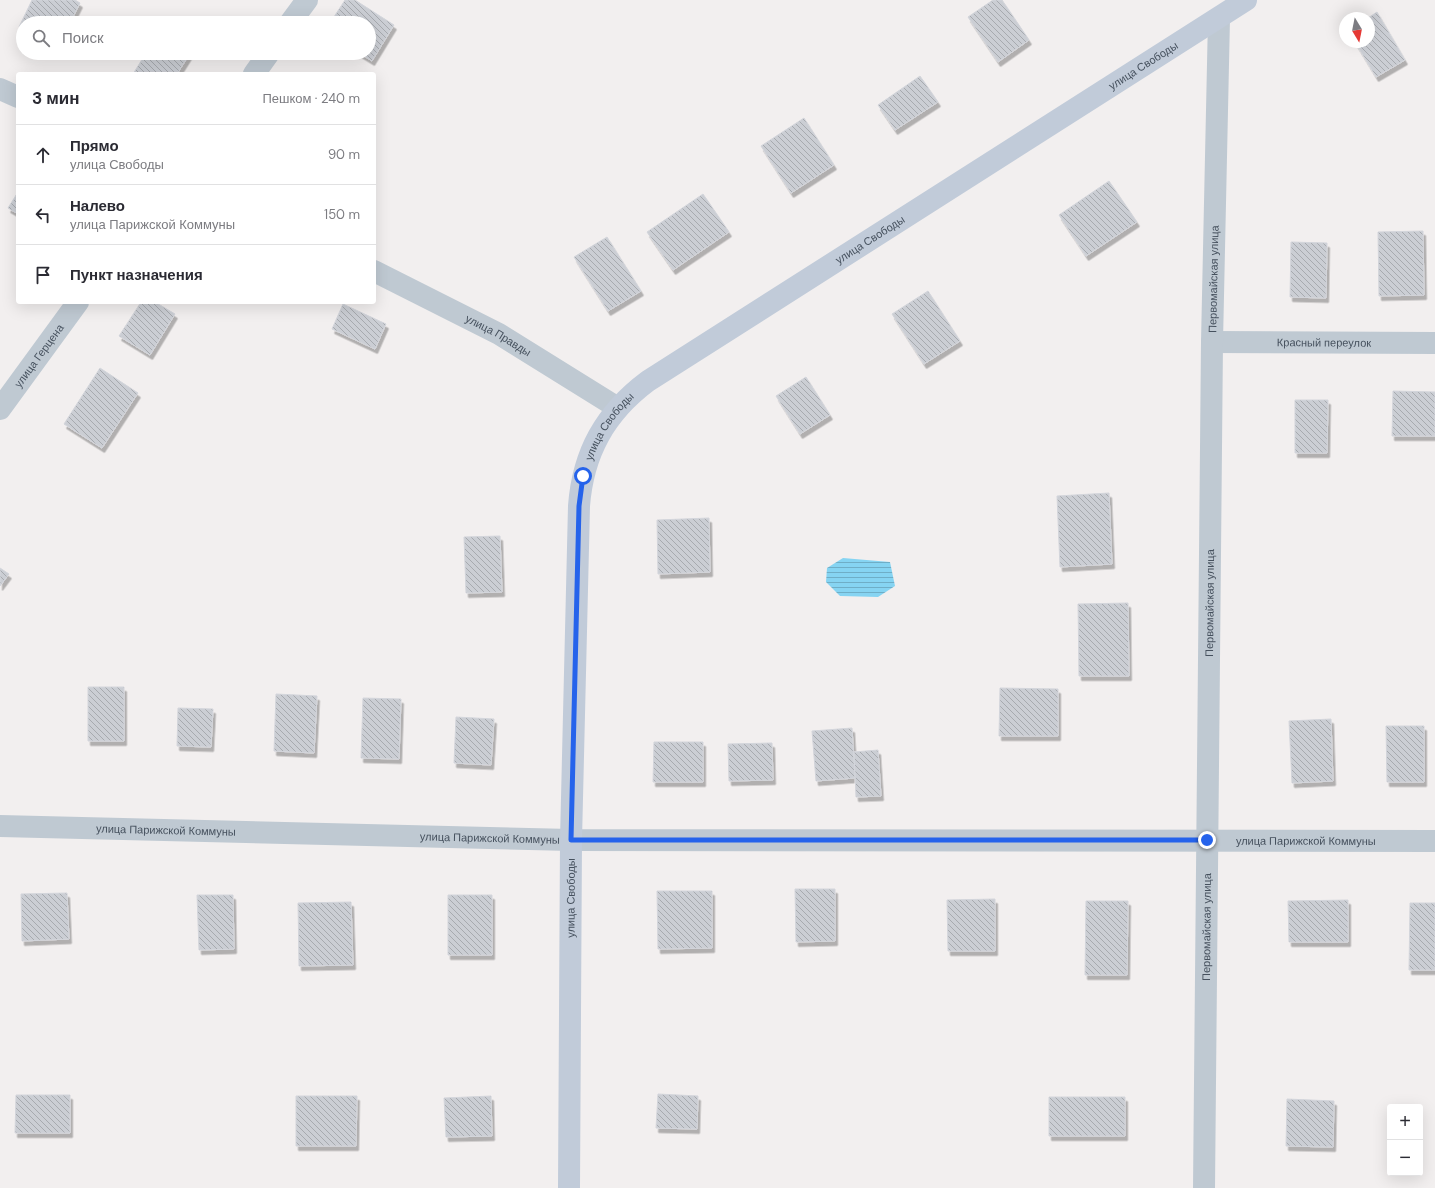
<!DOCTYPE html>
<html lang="ru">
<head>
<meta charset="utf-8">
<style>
  body { margin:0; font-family:"DM Sans",sans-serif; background:#f7f7f7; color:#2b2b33 }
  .controls { position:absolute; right:12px; bottom:12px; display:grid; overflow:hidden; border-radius:4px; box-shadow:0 4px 16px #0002 }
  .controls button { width:36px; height:36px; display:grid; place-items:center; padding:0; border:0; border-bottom:1px solid #e1e1e2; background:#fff; color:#2b2b33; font:20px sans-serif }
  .compass { position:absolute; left:1339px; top:12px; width:36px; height:36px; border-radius:50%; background:#fff; box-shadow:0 4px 16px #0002; rotate:170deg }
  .stop { position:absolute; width:12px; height:12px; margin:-9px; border:3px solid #2563eb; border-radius:50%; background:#fff }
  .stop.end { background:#2563eb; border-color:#fff; box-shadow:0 1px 4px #0008 }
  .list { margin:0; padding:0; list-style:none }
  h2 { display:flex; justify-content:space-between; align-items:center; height:52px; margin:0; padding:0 16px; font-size:17px }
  h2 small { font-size:13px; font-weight:400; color:#7c7c81 }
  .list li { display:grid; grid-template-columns:26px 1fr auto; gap:12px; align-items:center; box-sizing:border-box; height:60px; padding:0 16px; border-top:1px solid #e1e1e2 }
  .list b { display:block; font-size:15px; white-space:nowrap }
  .list p { margin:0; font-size:13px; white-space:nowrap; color:#7c7c81 }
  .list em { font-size:13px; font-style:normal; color:#7c7c81 }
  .icon { flex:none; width:22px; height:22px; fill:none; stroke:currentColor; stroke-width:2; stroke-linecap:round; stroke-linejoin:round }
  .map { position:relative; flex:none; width:1435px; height:1188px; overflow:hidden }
  .search { position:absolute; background:#fff; box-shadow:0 4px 16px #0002; left:16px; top:16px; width:360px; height:44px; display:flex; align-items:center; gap:10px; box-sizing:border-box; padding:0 14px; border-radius:22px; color:#7c7c81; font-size:15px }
  .panel { position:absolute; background:#fff; box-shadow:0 4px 16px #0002; left:16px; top:72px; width:360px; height:232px; border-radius:4px }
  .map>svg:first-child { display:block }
  .water { fill:url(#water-rules) }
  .building { fill:url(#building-back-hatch); stroke:#d3d5db; filter:url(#shadow) }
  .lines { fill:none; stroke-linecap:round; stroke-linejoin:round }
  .minor { stroke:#bfc9d2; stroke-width:22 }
  .tertiary { stroke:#bfc9d2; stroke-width:22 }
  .secondary { stroke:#c1cbd9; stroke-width:22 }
  .route { stroke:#2563eb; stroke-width:5 }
  .labels { text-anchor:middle; stroke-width:3; stroke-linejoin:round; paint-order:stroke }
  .street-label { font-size:11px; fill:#46515e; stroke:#fff }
</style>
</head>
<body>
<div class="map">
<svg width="1435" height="1188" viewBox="0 0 1435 1188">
  <defs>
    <pattern id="water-rules" width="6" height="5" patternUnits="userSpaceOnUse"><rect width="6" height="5" fill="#86d4f2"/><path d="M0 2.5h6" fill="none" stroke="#6faec7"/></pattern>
    <pattern id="building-back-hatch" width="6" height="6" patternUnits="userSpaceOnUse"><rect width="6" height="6" fill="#cbced4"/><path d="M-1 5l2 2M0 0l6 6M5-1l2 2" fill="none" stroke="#a7aaaf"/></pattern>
    <filter id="shadow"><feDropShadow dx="2.5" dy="4.5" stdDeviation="0" flood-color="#0004"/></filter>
  </defs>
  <rect width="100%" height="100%" fill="#f2efef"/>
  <path class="water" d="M843,558L890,562L895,586L878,597L840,596L826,582L827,568Z"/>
  <path class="building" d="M32,0H75L80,3L70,23H23V29L19,27Z
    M345,0H355L394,25L372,61L359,53H369V23H330Z
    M993,0H1002L1029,40L998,62L968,17Z
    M1377,12L1405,60L1376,77L1355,42H1369V18H1368Z
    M146,53H186L189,55L177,74H133Z
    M920,76L938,102L895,130L878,105Z
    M804,118L834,165L791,193L761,146Z
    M1109,181L1137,222L1086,256L1059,215Z
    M18,192V214L8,208Z
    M703,194L729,232L673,270L647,232Z
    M1423,231L1424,295L1379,296L1378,232Z
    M607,237L641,291L608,311L574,257Z
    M1291,242L1327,243L1326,298L1290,297Z
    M928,291L960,341L924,364L892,314Z
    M141,302H155L175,314L150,355L119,336Z
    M343,304L386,324L375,349L332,329Z
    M100,368L138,393L102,448L64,424Z
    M806,377L830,415L800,434L776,396Z
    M1393,391L1435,392V436H1392Z
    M1295,400H1328L1327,453H1295Z
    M1109,493L1112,564L1060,567L1057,496Z
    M709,518L710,572L658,574L657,520Z
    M500,536L502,592L466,593L464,537Z
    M0,568L9,574L0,586Z
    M1128,603L1129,676H1079L1078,604Z
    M88,687H124V741H88Z
    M1000,688L1058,689V736H999Z
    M276,694L317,696L314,753L274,751Z
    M363,698L401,699L399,759L361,758Z
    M178,708L213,709L211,747L177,746Z
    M456,717L494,719L491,765L454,763Z
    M1331,719L1333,781L1292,783L1289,721Z
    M1386,726H1424V782H1387Z
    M852,728L855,778L816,781L812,731Z
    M654,742H703V782H653Z
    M772,743L773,780L729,781L728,744Z
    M878,750L881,796L856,797L854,752Z
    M795,889H835V941L796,942Z
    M657,891H712V948L658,949Z
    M67,893L69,939L22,941L21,894Z
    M197,895H233L234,949L199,950Z
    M448,895H492V955H448Z
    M995,899V951H948L947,900Z
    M1348,900V942H1289L1288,901Z
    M1086,901H1128L1127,975H1085Z
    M351,902L353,965L299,966L298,903Z
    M1410,903H1435V970H1409Z
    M658,1094L698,1096L697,1129L656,1128Z
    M16,1095H70V1133H15Z
    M296,1096H357L356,1146H296Z
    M491,1096L492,1136L446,1137L444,1098Z
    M1049,1097H1125V1136H1049Z
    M1287,1099L1334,1101L1333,1147L1286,1146Z"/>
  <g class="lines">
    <g class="minor">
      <path d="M290,23L307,0"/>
      <path d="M254,74L269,53"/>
      <path d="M0,89L18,97"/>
      <path id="s1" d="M374,271L499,334L618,408"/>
      <path id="s2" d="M1212,342L1435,343"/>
      <path id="s3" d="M0,409L78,302"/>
      <path id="s4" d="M0,826L571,840L1435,841"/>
    </g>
    <path class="tertiary" id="s5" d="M1204,1188L1212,342L1219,18"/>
    <path class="secondary" id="s6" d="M569,1188L571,840L579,506C583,453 605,413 648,381L1246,0"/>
  </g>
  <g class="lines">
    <path class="route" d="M583,476L579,506L571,840H1207"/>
  </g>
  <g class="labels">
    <g class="street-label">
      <text dy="4" stroke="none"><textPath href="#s6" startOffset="1417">улица Свободы</textPath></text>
      <text dy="4" stroke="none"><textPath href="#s6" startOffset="1093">улица Свободы</textPath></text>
      <text dy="4" stroke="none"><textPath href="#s5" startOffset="909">Первомайская улица</textPath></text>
      <text dy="4" stroke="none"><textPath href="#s1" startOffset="140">улица Правды</textPath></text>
      <text dy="4" stroke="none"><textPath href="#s2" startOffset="112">Красный переулок</textPath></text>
      <text dy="4" stroke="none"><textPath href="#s3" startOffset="66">улица Герцена</textPath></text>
      <text dy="4" stroke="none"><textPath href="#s6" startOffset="769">улица Свободы</textPath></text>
      <text dy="4" stroke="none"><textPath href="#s5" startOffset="585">Первомайская улица</textPath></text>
      <text dy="4" stroke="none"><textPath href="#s4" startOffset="166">улица Парижской Коммуны</textPath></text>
      <text dy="4" stroke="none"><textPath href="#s4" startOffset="490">улица Парижской Коммуны</textPath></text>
      <text dy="4" stroke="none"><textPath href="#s4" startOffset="1306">улица Парижской Коммуны</textPath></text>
      <text dy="4" stroke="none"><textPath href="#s6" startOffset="290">улица Свободы</textPath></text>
      <text dy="4" stroke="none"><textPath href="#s5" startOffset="261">Первомайская улица</textPath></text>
    </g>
  </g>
</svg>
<div class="controls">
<button>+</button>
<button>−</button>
</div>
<svg class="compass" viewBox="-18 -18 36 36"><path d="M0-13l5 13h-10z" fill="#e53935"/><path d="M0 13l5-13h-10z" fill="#7c7c81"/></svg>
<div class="stop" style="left:583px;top:476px"></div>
<div class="stop end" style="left:1207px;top:840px"></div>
<div class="search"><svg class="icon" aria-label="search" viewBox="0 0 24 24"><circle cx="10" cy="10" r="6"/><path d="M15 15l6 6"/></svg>Поиск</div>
<section class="panel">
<h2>3 мин<small>Пешком · 240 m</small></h2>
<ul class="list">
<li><svg class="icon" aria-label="ahead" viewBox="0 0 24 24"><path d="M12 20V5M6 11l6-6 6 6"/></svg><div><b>Прямо</b><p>улица Свободы</p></div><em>90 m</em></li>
<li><svg class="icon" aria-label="left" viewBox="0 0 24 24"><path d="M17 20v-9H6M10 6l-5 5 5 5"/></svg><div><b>Налево</b><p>улица Парижской Коммуны</p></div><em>150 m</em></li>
<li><svg class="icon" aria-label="arrive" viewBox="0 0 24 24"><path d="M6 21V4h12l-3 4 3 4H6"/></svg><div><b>Пункт назначения</b></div></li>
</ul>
</section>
</div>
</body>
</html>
